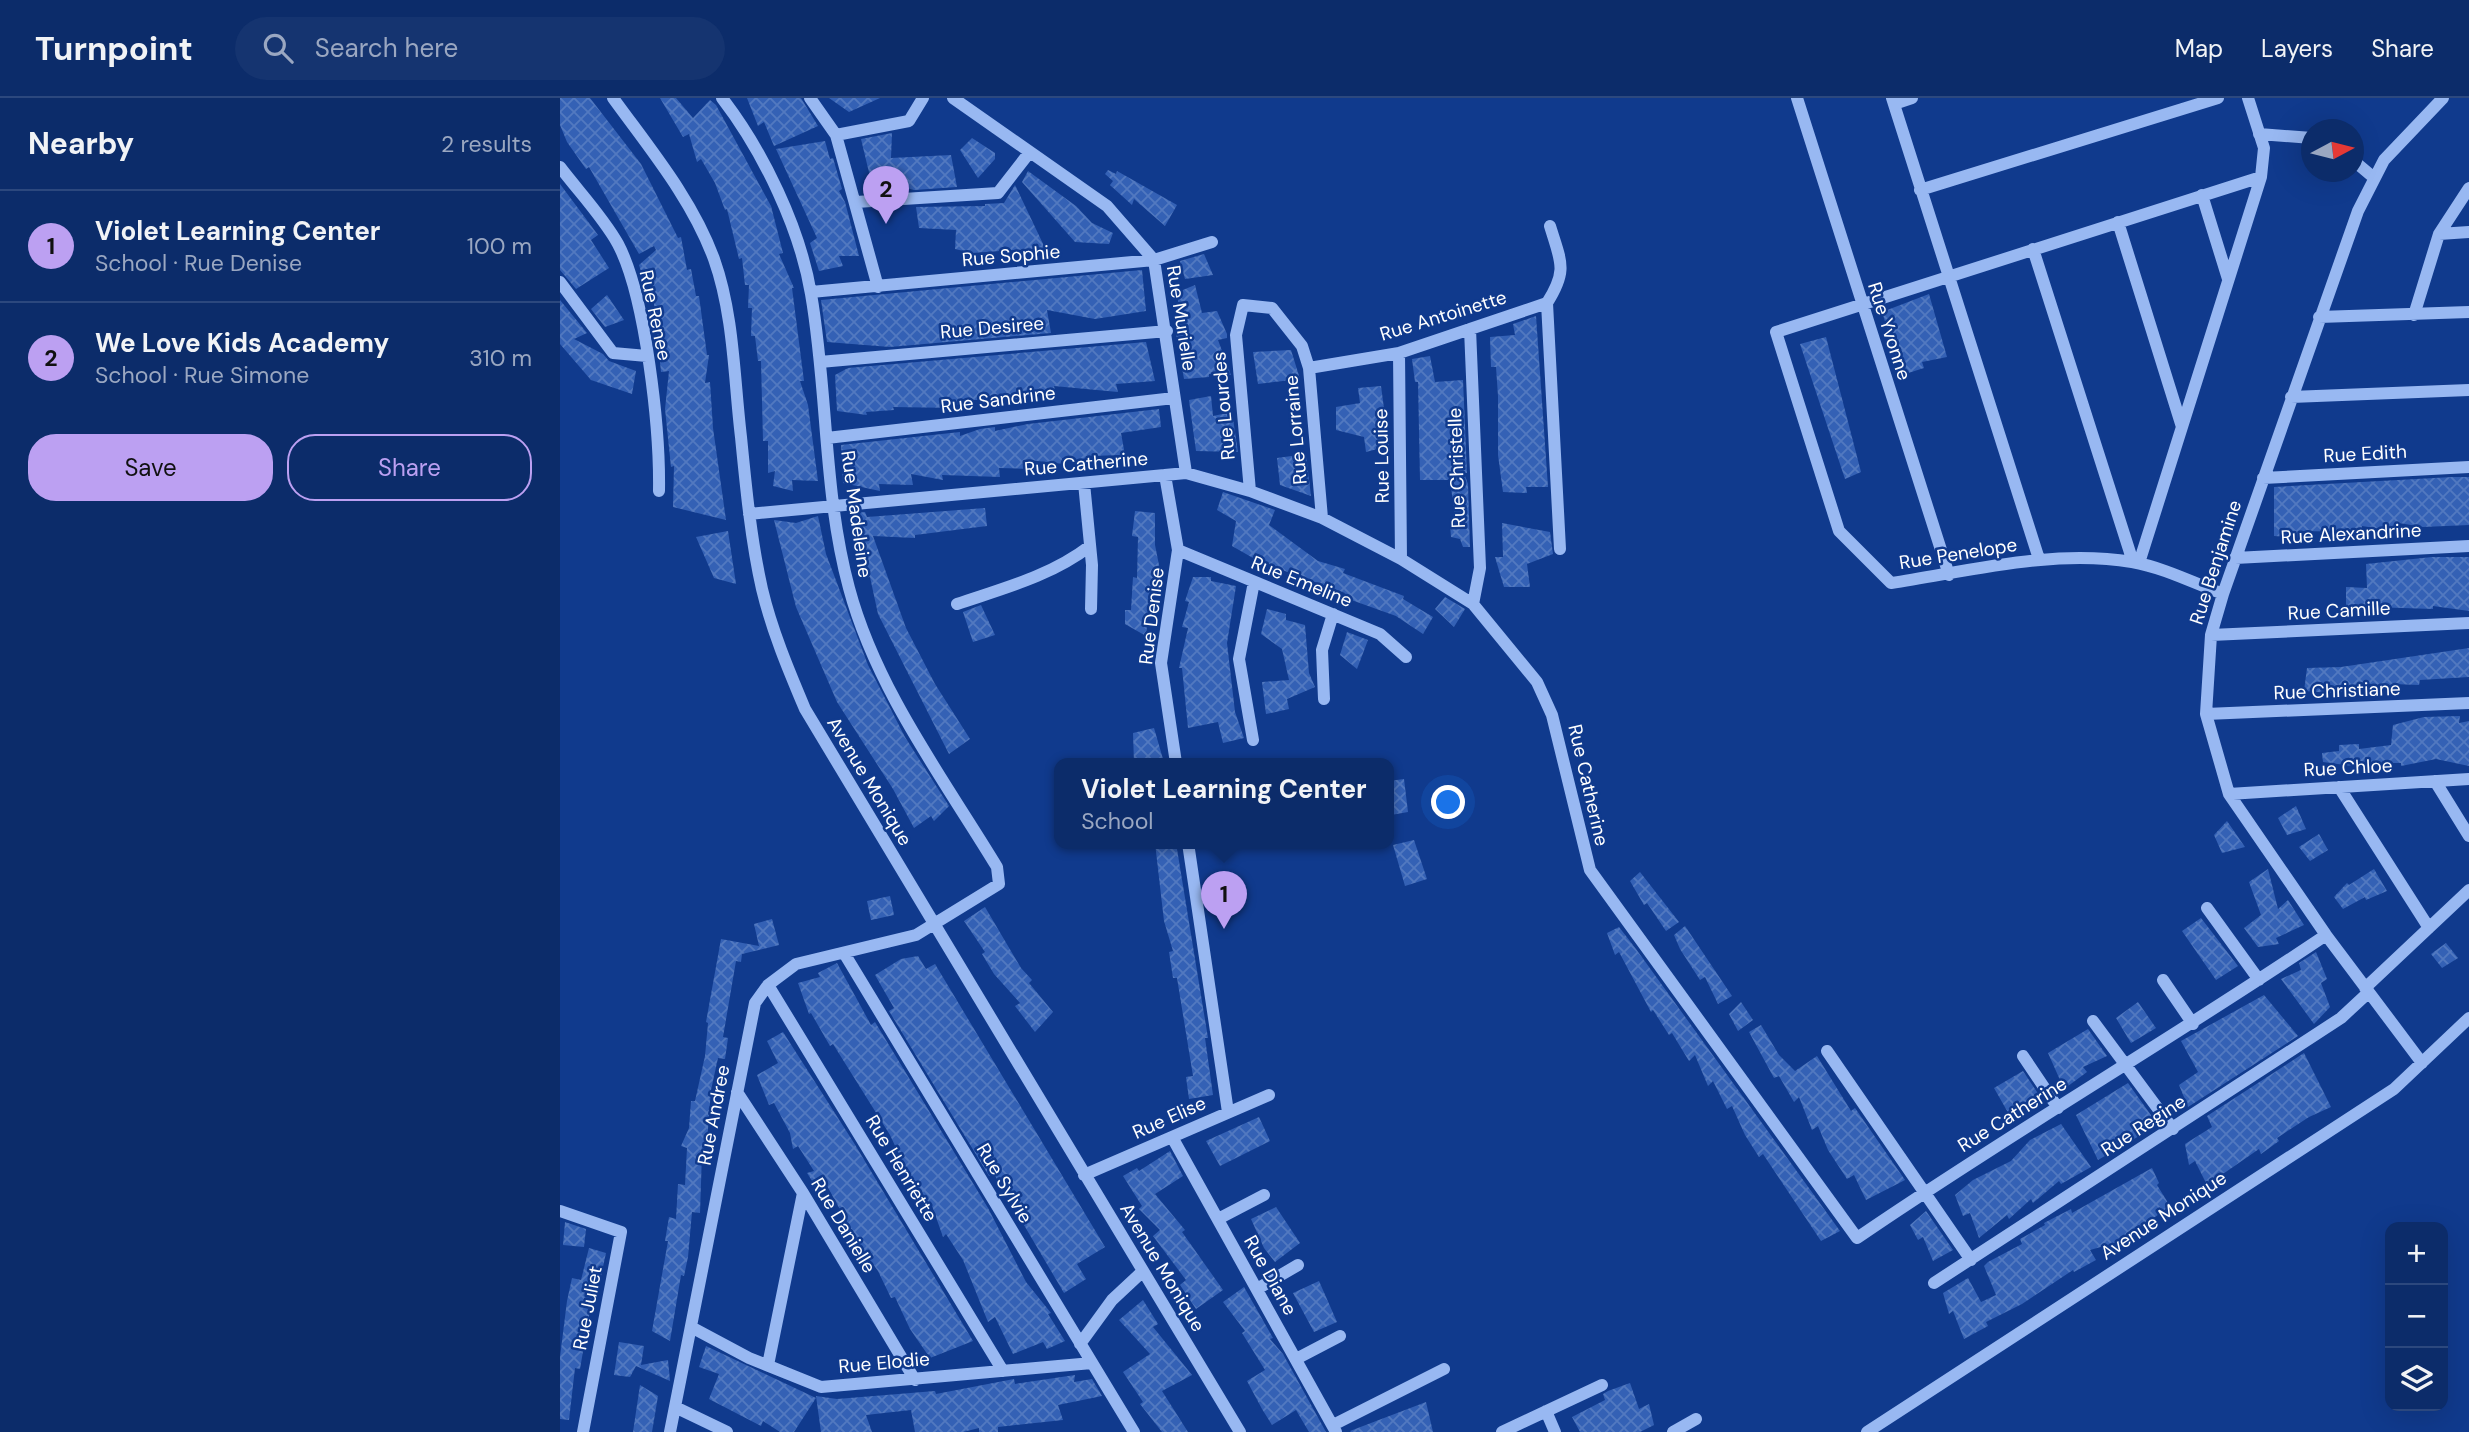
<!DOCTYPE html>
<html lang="en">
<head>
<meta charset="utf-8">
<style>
  body { margin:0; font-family:"DM Sans",sans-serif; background:#153470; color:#f1f3f6 }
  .controls { position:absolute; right:21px; bottom:21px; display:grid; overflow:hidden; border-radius:14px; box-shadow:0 7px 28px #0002 }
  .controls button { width:63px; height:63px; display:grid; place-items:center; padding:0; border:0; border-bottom:2px solid #2c487e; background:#0c2c6a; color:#f1f3f6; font:35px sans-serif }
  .compass { position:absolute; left:1741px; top:21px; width:63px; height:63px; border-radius:50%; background:#0c2c6a; box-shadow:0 7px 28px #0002; rotate:83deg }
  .you { position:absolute; left:889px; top:705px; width:24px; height:24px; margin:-18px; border:5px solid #fff; border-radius:50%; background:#1a73e8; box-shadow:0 0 0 10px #1a73e833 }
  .badge { display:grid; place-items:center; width:46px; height:46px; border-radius:50%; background:#bca0f2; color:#111; font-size:23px; font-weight:700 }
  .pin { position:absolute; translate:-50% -58px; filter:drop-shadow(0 2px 4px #0008) }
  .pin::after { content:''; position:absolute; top:37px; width:24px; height:21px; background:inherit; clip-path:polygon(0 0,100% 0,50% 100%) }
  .popup { position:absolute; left:494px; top:660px; width:340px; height:91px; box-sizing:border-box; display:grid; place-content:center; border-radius:14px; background:#0c2c6a; filter:drop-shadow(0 2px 5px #0005); font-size:23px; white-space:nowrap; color:#9aa7c1 }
  .popup b { font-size:26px; color:#f1f3f6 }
  .popup::after { content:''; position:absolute; left:50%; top:100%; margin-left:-14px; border:14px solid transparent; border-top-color:#0c2c6a }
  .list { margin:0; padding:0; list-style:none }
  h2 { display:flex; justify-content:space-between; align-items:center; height:91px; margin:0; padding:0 28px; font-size:30px }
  h2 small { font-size:23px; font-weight:400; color:#9aa7c1 }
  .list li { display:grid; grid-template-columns:46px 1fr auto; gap:21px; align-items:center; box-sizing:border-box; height:112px; padding:0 28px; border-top:2px solid #2c487e }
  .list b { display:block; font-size:26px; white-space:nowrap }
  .list p { margin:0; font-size:23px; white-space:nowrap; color:#9aa7c1 }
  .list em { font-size:23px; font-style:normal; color:#9aa7c1 }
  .actions { display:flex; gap:14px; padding:21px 28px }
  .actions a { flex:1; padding:16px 0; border:2px solid #bca0f2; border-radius:28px; text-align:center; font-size:24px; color:#bca0f2 }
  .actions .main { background:#bca0f2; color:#111 }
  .icon { flex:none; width:38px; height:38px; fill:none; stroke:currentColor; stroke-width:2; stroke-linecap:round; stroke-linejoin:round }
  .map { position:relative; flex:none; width:1909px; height:1334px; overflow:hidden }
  header { display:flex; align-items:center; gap:42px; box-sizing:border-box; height:98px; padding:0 35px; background:#0c2c6a; border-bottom:2px solid #2c487e }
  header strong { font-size:33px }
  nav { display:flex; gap:38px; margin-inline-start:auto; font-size:24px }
  .search { width:490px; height:63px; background:#153470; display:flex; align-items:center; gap:18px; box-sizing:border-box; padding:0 24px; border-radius:38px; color:#9aa7c1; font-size:26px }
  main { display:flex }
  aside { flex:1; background:#0c2c6a }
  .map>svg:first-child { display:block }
  .building { fill:url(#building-cross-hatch) }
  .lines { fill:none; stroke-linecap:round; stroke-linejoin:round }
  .minor { stroke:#98b8f2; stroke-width:12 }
  .labels { text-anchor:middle; stroke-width:5; stroke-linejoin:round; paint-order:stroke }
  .street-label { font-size:19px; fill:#fff; stroke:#103a8d }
</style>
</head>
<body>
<header>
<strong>Turnpoint</strong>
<div class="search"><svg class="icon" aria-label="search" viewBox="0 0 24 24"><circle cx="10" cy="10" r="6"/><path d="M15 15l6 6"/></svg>Search here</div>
<nav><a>Map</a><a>Layers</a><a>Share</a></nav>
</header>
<main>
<aside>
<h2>Nearby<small>2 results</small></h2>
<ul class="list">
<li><span class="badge">1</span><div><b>Violet Learning Center</b><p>School · Rue Denise</p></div><em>100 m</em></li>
<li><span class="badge">2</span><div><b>We Love Kids Academy</b><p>School · Rue Simone</p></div><em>310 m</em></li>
</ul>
<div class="actions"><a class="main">Save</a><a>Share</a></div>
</aside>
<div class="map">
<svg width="1909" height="1334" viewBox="0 0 1909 1334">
  <defs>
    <pattern id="building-cross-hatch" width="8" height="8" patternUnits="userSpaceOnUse" patternTransform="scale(1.75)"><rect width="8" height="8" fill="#3461b5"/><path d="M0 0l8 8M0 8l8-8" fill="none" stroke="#5279c0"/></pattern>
  </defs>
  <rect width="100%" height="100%" fill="#103a8d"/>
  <path class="building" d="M0,0H30L81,66L118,140L121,139L127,172L131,171L136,198H139L147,257H149L145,285L150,284L153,330L166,422L113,409L114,368L111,369L105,311L109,273L101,274L92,187H89L88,180H83L79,167L96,152L94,148L79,156L29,69L26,71L7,44L0,27Z
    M100,0H116L133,20L150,2L156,7L211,108L223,155L219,156L234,190H232L244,283H240L248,307L258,383L232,382L233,393L213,388L215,373L208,375V343H203L201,263H198L195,238H191L192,210H188L189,187H185L182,160L179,161L167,111L165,112L155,85L141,61L137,64L129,36L123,39Z
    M187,0H241L258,28L214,48L204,24L198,28Z
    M269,0H320L289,14Z
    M332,35L331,60L391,57L397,89L354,92L332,86L312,87L301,41Z
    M412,40L435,55V61L418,80L400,52Z
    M265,43L270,61L273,60L282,91L279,93L285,104L299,158H279L283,168L259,173L250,145L257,140L216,51Z
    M548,72L556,76L557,73L617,107L605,128L574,101L572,107L550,87L553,83L545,76Z
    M468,73L516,108L532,125L553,135L549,146L515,144L462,84Z
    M0,86L38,137L31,142L49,170L16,191L0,172Z
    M455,87L485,150L412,155L395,151L396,132L359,130L356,109L425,108V106L444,105Z
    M644,156L653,177L625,181L620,163Z
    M582,172L586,213L535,221L487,212L491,235L330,249L267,244L261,202Z
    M635,187L642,215L657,213L667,236V240L658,242L671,277L649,276V279L624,281L614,224H618V194Z
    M1369,196L1387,259L1362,264L1364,270L1342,277L1322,214Z
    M47,197L64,222L45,229L31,211Z
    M0,202L27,235L14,241L43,256L49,263L76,273L72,296L31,282L0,246Z
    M976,218L988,389H966L967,395L943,394L938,357V298L936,269H931L930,239L955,237L953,226Z
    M1266,239L1301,374L1285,381L1240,246Z
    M586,244L595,283L556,286L558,294L494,288L496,297L462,296L463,300L432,303L402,301L403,307H396V310L333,309L334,312L306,314L307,317L277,313L275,277L288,270Z
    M731,252L740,281L698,286L693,254Z
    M870,258L875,284L903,282L907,375H904L908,386L910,449H903L900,441L891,439L890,426H896L890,382H860L858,284H855L852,261Z
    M821,288L829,348L806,354L804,339L776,332V309L800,305L798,290Z
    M651,298L653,318L672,314L678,354L636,353L629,302Z
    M599,311L601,329L561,335L565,357L529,358V363L502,360L504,366L469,362L470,371L439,370L440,379L382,377L383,382L351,376L353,387L319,386L320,393L283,385L281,347L400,334V338L420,331L435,329V333L468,326Z
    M746,356L751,398L720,387L717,360Z
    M1892,379H1909V427L1863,429L1839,425L1840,434L1802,428V434L1739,433L1740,440L1714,438V389Z
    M663,394L715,412L709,427L758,463L785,471L783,475L844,498L843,501L873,519L863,536L836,518L783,499L785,495L714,469L694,457L693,460L672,448L676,423L657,412Z
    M425,410L427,428L355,437V440L313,438L346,530L375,586L410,641L389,656L318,516L310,479L306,480L295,415L305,414L307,419Z
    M575,413L595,415V447L601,477L588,517L586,538L565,526V512H571L573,479L577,480L578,439L572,438Z
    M258,418L266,456L308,567L345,639L389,708L374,723L371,718L354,730L333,691L277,604L236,509L214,422L236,425Z
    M942,425L990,434L993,456L967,466L970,489H944L935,459H943Z
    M168,433L176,486L154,480L136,439Z
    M1872,459H1909V513L1873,508V511L1811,509V512L1786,515V489L1807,490L1806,466Z
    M633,479H651V483L676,488L667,545L675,614L684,640L663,645L658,624L628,630L622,570H619L628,530L622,529L629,504L625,503Z
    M885,499L905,511L894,529L875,511Z
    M421,507L435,537L413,544L403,514Z
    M707,511L726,516V522L745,527L749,575L755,589L727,601L729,611L706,616L702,584L729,582L722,551L701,536Z
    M787,534L808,542L797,571L780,557Z
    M1909,550V579L1860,582L1859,587L1832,586V590L1800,584L1801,592L1773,595L1744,593L1747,570L1781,569Z
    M1900,618L1899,625L1909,623V668L1876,661L1841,668V665H1800V669L1763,664L1762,655L1779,653V647L1799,646V651L1831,647L1833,627L1864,619Z
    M594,630L603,661L601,665H574L573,635Z
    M844,681L848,714L831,717L829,683Z
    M1736,708L1746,731L1727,737L1718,720Z
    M1667,723L1685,749L1662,755L1654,737Z
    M1759,736L1768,752L1750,763L1739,749Z
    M854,742L867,781L845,788L833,747Z
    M595,745H616L648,940H645L653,997L629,1001L626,979L633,978L617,880H613L609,854L613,853L604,823Z
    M1708,771L1718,811L1728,802L1744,827L1716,840L1719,846L1698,849L1684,830L1701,817L1689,784Z
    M1814,771L1827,793L1806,802L1805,799L1783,811L1774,799L1787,785L1789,787Z
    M1080,774L1119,824L1106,833L1087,805L1084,807L1070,783Z
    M330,798L334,817L311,822L307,803Z
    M425,809L461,870L472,882L469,885L493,914L475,934L455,908L460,905L434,876L422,856L425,854L404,823Z
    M1641,820L1678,868L1656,882L1622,833Z
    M212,821L219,847L182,856L181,864L176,863L163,939L168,940L165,961L158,960L151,992L147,1044L142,1055L140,1115L132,1114L128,1159L124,1178L121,1177L110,1243L92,1233L108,1143H105L109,1119L116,1121L118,1086L125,1087L127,1050L121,1048L129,1030L131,1003H135L145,958L148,925L146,924L161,841L199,848L194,826Z
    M1125,828L1172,898L1158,906L1145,879L1140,882L1120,851L1114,837Z
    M1059,829L1076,851L1280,1133L1261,1143L1203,1056L1199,1059L1185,1037L1172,1008L1167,1011L1153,983L1148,988L1135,957L1129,963L1112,935L1109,937L1093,912L1091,914L1059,854L1055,857L1047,835Z
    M1886,845L1898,860L1882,870L1871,856Z
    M1756,854L1767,881L1761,885L1770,909L1754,926L1721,881L1741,872L1739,865Z
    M358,858L366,871L375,866L545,1149L517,1166L526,1181L504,1195L434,1076L429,1078L329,913L334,910L315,877L341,861Z
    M277,865L311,927L315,924L428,1110L466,1184L491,1215L488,1216L505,1243L487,1251L483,1244L453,1256L435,1219L428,1224L403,1162L386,1136L383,1139L371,1105L368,1107L351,1082L330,1037L273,946L270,948L251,915L249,916L238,885L260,879L258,875Z
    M1704,897L1738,938L1628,1009L1619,987L1638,974L1621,943Z
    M1181,904L1193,922L1178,933L1169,916Z
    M1578,904L1596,930L1571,945L1556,920Z
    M1201,927L1219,957L1235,973L1257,958L1291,1013L1295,1010L1345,1082L1306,1102L1294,1077L1287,1081L1268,1052L1258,1028L1252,1032L1239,999L1234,1004L1219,978L1214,980L1189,934Z
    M1528,931L1547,958L1523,969L1527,974L1504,991L1488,955Z
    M223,934L294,1045L413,1243L370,1260L350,1231L335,1199L331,1200L318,1173L301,1150L266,1086L258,1092L247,1075L254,1073L238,1048L233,1051L230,1035L214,1005L209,1007L197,977L218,965L207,943Z
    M1744,955L1771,1009L1749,1019L1717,1040L1719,1043L1701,1056L1699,1051L1647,1087L1635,1063L1629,1067L1625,1046L1652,1029L1647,1018Z
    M1463,973L1481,1000L1450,1018L1434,990Z
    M1568,985L1598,1027L1538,1062L1516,1017Z
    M699,1019L710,1043L660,1068L646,1043Z
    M1501,1026L1531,1069L1501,1086L1499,1083L1473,1105L1471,1101L1449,1121L1447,1117L1419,1140L1410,1115L1403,1118L1395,1097L1413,1082L1451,1063L1470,1042Z
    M610,1053L623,1078L595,1096L625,1132L622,1134L663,1192L636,1211L620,1187L626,1182L593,1138L600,1132L579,1111L582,1108L563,1078L577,1070L579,1073Z
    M1592,1070L1599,1085L1597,1087L1610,1108L1562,1143L1530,1152L1536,1162L1514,1174L1513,1172L1462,1206L1426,1224L1428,1228L1404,1241L1393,1213L1389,1216L1383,1195L1408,1180L1421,1204L1436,1197L1424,1168L1428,1164L1462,1146L1460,1141L1485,1127L1484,1125L1511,1111L1512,1115Z
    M716,1109L740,1145L715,1164L704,1150L691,1121Z
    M1366,1113L1393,1152L1373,1163L1363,1139L1358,1142L1350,1127Z
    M5,1124L26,1131L24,1149L3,1147Z
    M29,1150L46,1155L41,1178L36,1177L20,1271L15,1270L9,1322L0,1321V1259L7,1203L12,1180L21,1182Z
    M759,1183L777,1224L754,1234L733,1195Z
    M684,1189L713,1240L710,1241L723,1256L766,1334H749L736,1312L712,1327L702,1311L687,1283L705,1272L682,1235L685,1233L663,1204Z
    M583,1202L598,1226L593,1229L632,1277L602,1293L628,1334H602L580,1306L583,1304L563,1274L590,1256L559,1222Z
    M59,1244L84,1248L81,1267L108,1262L110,1283L76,1268L70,1279L54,1277Z
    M146,1248L256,1300L234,1334H220L203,1323L201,1328L149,1301L159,1276L139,1269Z
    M515,1277L514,1284L532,1281L542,1298L498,1307L503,1322L438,1329V1334H419V1330L403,1334H355L351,1312L306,1317L312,1334H261L256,1298L277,1301L375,1293L376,1296L454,1281L455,1286Z
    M1070,1285L1079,1311L1089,1306L1094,1327L1080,1334H1020L1012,1319L1045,1302L1043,1296L1048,1293Z
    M80,1287L98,1298L92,1334H73Z
    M866,1304L873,1334H791L790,1333Z"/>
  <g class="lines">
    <path class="minor" d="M53,0C90,51 132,101 154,161C174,217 174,281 181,339C186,390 191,442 202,491C212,533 229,573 245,611L680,1334
      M250,0L276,37L318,189
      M393,0L547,108L594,162L626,375
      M1237,0L1389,477
      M1332,0L1479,461
      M1334,6L1352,0
      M1699,36L1752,40
      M276,37L349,23L363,0
      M1794,63L1813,79
      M0,69C19,94 43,119 58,146C86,199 100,332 99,393
      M1360,92L1658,0
      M1642,97L1668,181
      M296,104L438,95L469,55
      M1558,124L1622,329
      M1879,136L1909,134
      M1473,151L1573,464
      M0,184L53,255L87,258
      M251,194L594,162L652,144
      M987,205L1000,451
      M987,205C1008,172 1001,164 990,128
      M1854,217L1879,136L1909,90
      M1759,219L1909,214
      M910,231L920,470L913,506
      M839,255L841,461
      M260,264L607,233
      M749,270L839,255L987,205
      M1731,299L1909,292
      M267,340L614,300
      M605,377L618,452L601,565L616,665
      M1703,380L1909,369
      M524,385L532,467L531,511
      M690,393L676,237L683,207L712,210L742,248L749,270L762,420
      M189,416L626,375L690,393L762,420L841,461L913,506L977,584L992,617L1030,772L1297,1140C1450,1035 1612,941 1766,837
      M618,452L820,536L846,559
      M1675,460L1909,448
      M1579,465L1701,79L1704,50L1688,0
      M1663,496C1634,485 1602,469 1572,464C1492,451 1410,473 1331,485L1279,433L1216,234L1701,79
      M397,506C444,490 491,478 530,448
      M1651,537L1909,525
      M764,601L762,552L773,516
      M1646,616L1909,605
      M693,642L679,561L694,484
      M1875,683L1909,738
      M1779,689L1869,830
      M1669,696L1909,681
      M628,745L668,1014
      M1647,810L1699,882
      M284,855L574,1334
      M1603,882L1633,926
      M208,887L443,1273
      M1805,890L1909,792
      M1533,923L1613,1031
      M1267,953L1411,1162
      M1463,958L1498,1010
      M1862,965L1766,837L1669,696L1646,616L1651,537L1663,496L1798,113L1824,62L1883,0
      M177,994L243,1095L355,1282
      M612,1039L776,1334
      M524,1077L709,997
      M0,1113L61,1134L23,1334
      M658,1121L704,1097
      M1374,1185L1781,920L1809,894
      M697,1191L738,1167
      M131,1229L189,1260L261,1289L532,1265
      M520,1246L552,1202L583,1173
      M736,1261L780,1238
      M208,1267L243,1095
      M115,1309L167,1334
      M986,1313L995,1334
      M773,1327L884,1271
      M110,1334L195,905L208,887L236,866L356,837L439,786L437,769C383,680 316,591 289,490C263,394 268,293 251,196C240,130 203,53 162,0
      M942,1334L1042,1287
      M1113,1334L1136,1321
      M1307,1334L1834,991L1909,920"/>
  </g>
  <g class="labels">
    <g class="street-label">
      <text transform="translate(451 157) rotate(-5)" y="7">Rue Sophie</text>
      <text transform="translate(96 217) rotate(78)" y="7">Rue Renee</text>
      <text transform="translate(883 217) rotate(-17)" y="7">Rue Antoinette</text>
      <text transform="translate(622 220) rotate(81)" y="7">Rue Murielle</text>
      <text transform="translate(432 229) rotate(-5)" y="7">Rue Desiree</text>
      <text transform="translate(1330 233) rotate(72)" y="7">Rue Yvonne</text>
      <text transform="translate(438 301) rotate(-7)" y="7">Rue Sandrine</text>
      <text transform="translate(663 308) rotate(-95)" y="7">Rue Lourdes</text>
      <text transform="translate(735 332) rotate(-95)" y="7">Rue Lorraine</text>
      <text transform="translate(1805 355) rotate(-3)" y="7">Rue Edith</text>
      <text transform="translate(821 358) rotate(-91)" y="7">Rue Louise</text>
      <text transform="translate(526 365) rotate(-5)" y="7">Rue Catherine</text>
      <text transform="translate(896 370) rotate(-92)" y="7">Rue Christelle</text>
      <text transform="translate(297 416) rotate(82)" y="7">Rue Madeleine</text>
      <text transform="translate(1791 435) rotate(-3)" y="7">Rue Alexandrine</text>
      <text transform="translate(1398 455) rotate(-9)" y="7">Rue Penelope</text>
      <text transform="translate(1655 464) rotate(-72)" y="7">Rue Benjamine</text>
      <text transform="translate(742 483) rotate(22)" y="7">Rue Emeline</text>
      <text transform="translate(1779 512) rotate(-3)" y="7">Rue Camille</text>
      <text transform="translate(591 518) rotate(-83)" y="7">Rue Denise</text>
      <text transform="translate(1777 592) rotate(-2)" y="7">Rue Christiane</text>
      <text transform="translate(1788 669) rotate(-3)" y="7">Rue Chloe</text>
      <text transform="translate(310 683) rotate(59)" y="7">Avenue Monique</text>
      <text transform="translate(1029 687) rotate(77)" y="7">Rue Catherine</text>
      <text transform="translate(1452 1016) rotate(-32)" y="7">Rue Catherine</text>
      <text transform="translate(153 1017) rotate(-79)" y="7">Rue Andree</text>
      <text transform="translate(609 1019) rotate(-24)" y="7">Rue Elise</text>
      <text transform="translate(1583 1027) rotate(-33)" y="7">Rue Regine</text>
      <text transform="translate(342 1070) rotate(59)" y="7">Rue Henriette</text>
      <text transform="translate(445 1085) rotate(59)" y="7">Rue Sylvie</text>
      <text transform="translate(1603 1117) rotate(-33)" y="7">Avenue Monique</text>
      <text transform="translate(284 1127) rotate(59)" y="7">Rue Danielle</text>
      <text transform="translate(603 1169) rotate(59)" y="7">Avenue Monique</text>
      <text transform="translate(711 1177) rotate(61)" y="7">Rue Diane</text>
      <text transform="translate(27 1210) rotate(-79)" y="7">Rue Juliet</text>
      <text transform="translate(324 1264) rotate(-5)" y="7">Rue Elodie</text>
    </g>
  </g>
</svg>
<div class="controls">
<button>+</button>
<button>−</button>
<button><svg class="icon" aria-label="layers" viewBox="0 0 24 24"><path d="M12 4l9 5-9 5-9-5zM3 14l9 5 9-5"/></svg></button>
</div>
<svg class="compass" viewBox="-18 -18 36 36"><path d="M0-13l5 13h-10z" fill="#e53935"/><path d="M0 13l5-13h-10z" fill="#9aa7c1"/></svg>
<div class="you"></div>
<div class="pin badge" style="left:664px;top:831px">1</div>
<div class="popup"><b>Violet Learning Center</b>School</div>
<div class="pin badge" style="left:326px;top:126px">2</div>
</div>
</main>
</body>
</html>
